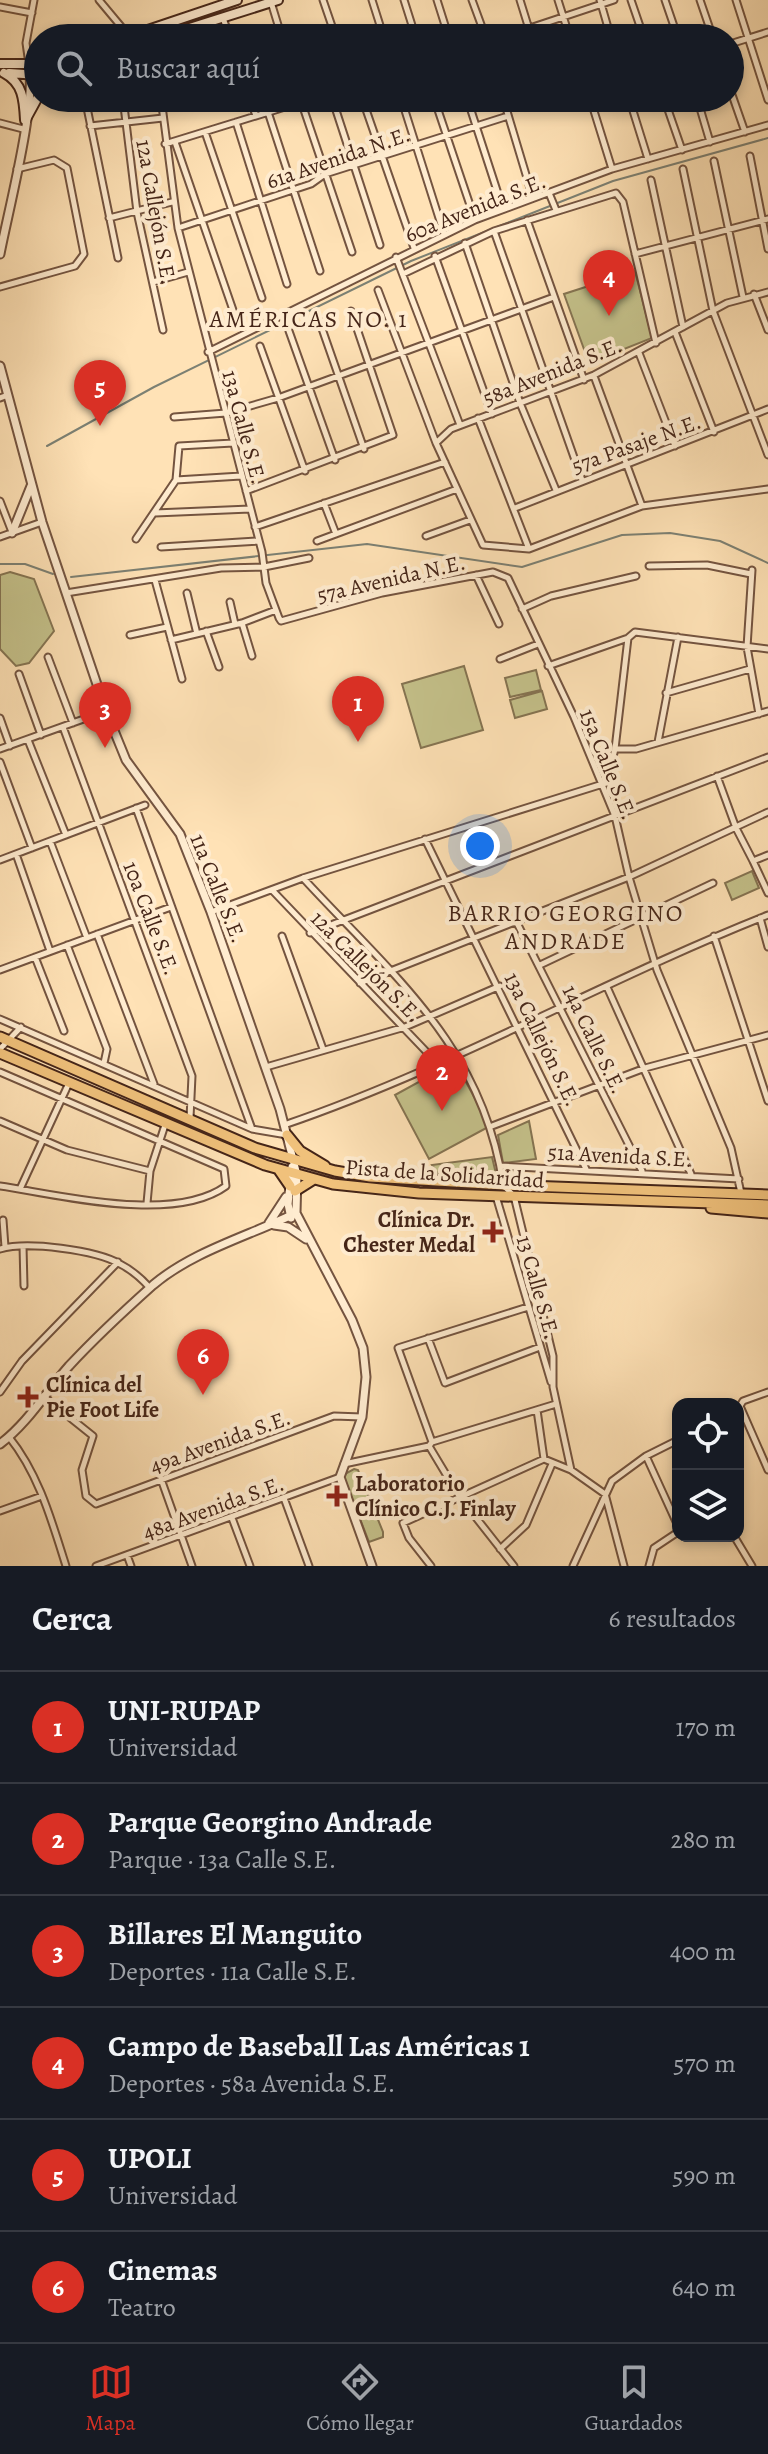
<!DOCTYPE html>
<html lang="es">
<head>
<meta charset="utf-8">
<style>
  body { margin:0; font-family:Alegreya,serif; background:#20242c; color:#f1f3f6 }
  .controls { position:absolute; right:24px; bottom:24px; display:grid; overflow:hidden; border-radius:16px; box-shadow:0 4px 12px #0003 }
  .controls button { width:72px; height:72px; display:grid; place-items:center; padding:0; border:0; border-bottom:2px solid #363941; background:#171b24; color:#f1f3f6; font:40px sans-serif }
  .you { position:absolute; left:480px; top:846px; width:28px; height:28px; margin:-20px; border:6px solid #fff; border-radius:50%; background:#1a73e8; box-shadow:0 0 0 12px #1a73e833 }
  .badge { display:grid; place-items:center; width:52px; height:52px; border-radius:50%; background:#d93025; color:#fff; font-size:26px; font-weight:700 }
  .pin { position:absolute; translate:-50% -66px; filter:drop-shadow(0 2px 4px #0008) }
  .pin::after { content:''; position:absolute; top:42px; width:28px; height:24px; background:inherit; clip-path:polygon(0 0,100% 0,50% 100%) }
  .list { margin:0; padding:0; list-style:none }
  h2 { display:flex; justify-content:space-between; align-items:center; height:104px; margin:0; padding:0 32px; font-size:34px }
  h2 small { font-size:26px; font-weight:400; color:#9ea1a6 }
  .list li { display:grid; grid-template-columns:52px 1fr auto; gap:24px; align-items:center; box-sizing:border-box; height:112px; padding:0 32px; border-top:2px solid #363941 }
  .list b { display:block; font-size:30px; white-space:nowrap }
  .list p { margin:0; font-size:26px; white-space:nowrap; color:#9ea1a6 }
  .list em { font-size:26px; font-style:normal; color:#9ea1a6 }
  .icon { flex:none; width:44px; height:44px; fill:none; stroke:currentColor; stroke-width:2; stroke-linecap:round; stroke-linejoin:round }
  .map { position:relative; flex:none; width:768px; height:1566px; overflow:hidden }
  .search { position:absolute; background:#171b24; box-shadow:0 4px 12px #0003; left:24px; right:24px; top:24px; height:88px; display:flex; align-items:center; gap:20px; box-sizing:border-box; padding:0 28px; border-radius:44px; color:#9ea1a6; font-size:30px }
  .sheet { height:776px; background:#171b24 }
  nav { display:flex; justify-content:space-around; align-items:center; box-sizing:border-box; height:112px; border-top:2px solid #363941; background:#171b24; font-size:22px; color:#9ea1a6 }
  nav a { display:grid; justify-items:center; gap:4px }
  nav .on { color:#d93025 }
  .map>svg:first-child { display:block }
  .green { fill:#c5c28b; stroke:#857452; stroke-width:2 }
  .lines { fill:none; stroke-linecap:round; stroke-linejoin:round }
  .stream { stroke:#7c8073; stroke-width:2 }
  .minor-casing { stroke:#745440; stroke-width:9 }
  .tertiary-casing { stroke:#745440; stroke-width:11 }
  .secondary-casing { stroke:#452518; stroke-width:12 }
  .primary-casing { stroke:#452518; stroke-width:13 }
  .minor { stroke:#ffecd0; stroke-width:5 }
  .tertiary { stroke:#ffecd0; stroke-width:7 }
  .secondary { stroke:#ffecd0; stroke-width:8 }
  .primary { stroke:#f0c17b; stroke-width:9 }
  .poi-dot { fill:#8f2418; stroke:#ffecd0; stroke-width:3 }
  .labels { text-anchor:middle; stroke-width:8; stroke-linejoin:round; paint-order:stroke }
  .street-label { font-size:22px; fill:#452518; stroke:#ffecd0 }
  .poi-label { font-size:22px; font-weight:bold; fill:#452518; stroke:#ffecd0; text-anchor:start }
  .neighbourhood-label { font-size:24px; letter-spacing:2px; fill:#452518; stroke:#ffecd0 }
</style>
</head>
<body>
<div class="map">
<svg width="768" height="1566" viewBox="0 0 768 1566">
  <rect width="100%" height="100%" fill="#ffe2b6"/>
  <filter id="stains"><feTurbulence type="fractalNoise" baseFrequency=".0025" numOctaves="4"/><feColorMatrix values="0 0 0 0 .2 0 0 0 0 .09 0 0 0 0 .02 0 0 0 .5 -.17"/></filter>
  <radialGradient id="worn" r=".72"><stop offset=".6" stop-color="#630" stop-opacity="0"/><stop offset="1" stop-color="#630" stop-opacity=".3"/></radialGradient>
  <path class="green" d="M635,271L652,338L589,363L564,294Z
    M10,572L34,579L54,631L29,663L16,666L0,649V575Z
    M464,666L483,730L421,748L402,684Z
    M536,670L541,690L510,697L505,678Z
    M542,691L547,709L515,718L510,700Z
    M752,871L759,888L732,900L725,883Z
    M455,1062L490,1126L429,1159L395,1095Z
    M529,1121L536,1159L503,1163L498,1135Z
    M492,1157L497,1178L439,1175L432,1165Z
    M354,1469L358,1470L383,1532V1537L369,1542L343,1475Z"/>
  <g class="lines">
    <path class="stream" d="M47,446L154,387L411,261L613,181L768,138
      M0,564H25L53,574
      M71,577L367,544L522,567L622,535L670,533L720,541L768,563"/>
    <g class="minor-casing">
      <path id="minor" d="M99,0L129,36
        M323,0L336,38
        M372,0L384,38
        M404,0L416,38
        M437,0L449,38
        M472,0L486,38
        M520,0L529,29
        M558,0L570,38
        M600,0L611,38
        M631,0L644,38
        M665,0L678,38
        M700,0L713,38
        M736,0L768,100
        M271,2L282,38
        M0,7L32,13
        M223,18L230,38
        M500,38L614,0
        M730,44L768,32
        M29,64L26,43L34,0
        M730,89L745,132
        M85,98L118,258
        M123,98L137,212L163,330
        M161,98L178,228L262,552L266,583L279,618L281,621L382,593L493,572L508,578L574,717L615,816L629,877L657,970L731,1148L741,1193
        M250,98L256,116
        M300,98L352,252
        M332,98L380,245
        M362,98L414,248
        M401,98L444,234
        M434,98L475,220
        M467,98L503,209
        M503,98L533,198
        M590,98L612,169
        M629,98L648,159
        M664,98L682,150
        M697,98L710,142
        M268,112L320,271
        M236,122L287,284
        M0,123L23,129
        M90,126L163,118
        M205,132L262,298
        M175,142L234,313
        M165,144L314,98
        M750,156L768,249
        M714,161L743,297
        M683,169L713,311L768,455
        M651,180L683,327
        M549,193L556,210
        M109,218L172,202
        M527,220L584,380
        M178,228L311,184L325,174L508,116
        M494,231L582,480
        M465,243L520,403L556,490
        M635,254L768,219
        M435,256L492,414
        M396,257L460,425
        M403,274L494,231L616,193L623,202L656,343
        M153,282L188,272
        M0,287L75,266L84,254L67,168L54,160L17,169
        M378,290L436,443L483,545L529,549L642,506L768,489
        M754,294L768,330
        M319,320L364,449
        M289,331L335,460
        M675,332L714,432
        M260,346L305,471
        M208,352L475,220L612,169L768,125
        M639,353L675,446
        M594,376L642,506
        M0,398L8,395
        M174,417L226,413L278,398L554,297
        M478,418L529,549
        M436,443L451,429L594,375L727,303L768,292
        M176,480L241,476
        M246,491L393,435L351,311
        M0,501L12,532
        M324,503L336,534
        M515,508L768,409
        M155,513L250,509
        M255,527L445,462
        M426,536L470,520
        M0,537L42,522
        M136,539L176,480L179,446L233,443
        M317,541L457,489
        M161,547L258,541
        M649,566L707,565L751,574
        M752,570L747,647L759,714
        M476,575L499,624
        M155,580L182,679
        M66,593L221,568L264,567L309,558
        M187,593L197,634
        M230,602L235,624
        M522,609L551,596L636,576
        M242,623L252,656
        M206,631L219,667
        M130,635L167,627
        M171,640L242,623L276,610
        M48,657L73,723
        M500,659L538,644
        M548,666L628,638
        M19,674L41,735
        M666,693L750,669
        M0,718L10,746
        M63,727L192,1076L190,1118
        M28,740L66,835
        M658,742L678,637
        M0,749L106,711
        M615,749H636L768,711
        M0,762L32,848
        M717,776L736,828L753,861L768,855
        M136,808L252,1129
        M425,839L586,1169
        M50,841L87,938
        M16,854L50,951
        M0,860L145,805
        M753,861L768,893
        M303,878C393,976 482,1045 503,1184
        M272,890L439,1065
        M211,912L303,878L606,783L615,749L628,638L635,632L768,649
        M760,918L768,947
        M516,921L642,1171
        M310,933L768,757
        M97,934L154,1084
        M282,936L323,1049
        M714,936L768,1101
        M67,945L107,1049L104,1063
        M35,957L64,1031
        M540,965L713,883
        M0,970L171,907
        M360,983L629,877L768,812
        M607,987L691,1174
        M0,1019L252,1129L287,1135
        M0,1049L21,1027
        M266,1067L405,1027L500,986
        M0,1072L224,1169L226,1186C174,1224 60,1195 0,1186
        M0,1121L67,1150L150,1171
        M284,1125C451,1068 604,980 768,915
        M492,1126L645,1068L768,1035
        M501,1166L739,1179
        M504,1186L514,1196L553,1356V1387L571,1470L605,1494L624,1566
        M20,1189L69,1083
        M496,1196L551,1382
        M147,1203L150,1171L165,1125
        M3,1220L5,1247
        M23,1246L24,1286
        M0,1249C27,1241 96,1250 120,1264C132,1270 142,1279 150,1288
        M428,1338L445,1383L540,1347
        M0,1392L22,1361L118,1262
        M768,1392L743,1401L740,1406L768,1470
        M43,1396L93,1436L82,1470L86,1496L96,1504L334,1416L362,1417
        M537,1410L544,1459
        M9,1437C39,1474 52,1522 66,1566
        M432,1442L556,1404
        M646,1456L678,1526
        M344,1464L429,1446
        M161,1479L192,1566
        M284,1498L309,1566
        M0,1511L42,1496
        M232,1518L250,1566
        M734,1536L752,1566
        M500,1549L526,1525L552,1464
        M127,1555L131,1566
        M96,1566L340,1477
        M431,1566L409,1538L403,1523L544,1459L571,1470
        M514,1566L459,1496L429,1446L432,1442L398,1348L528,1307
        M573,1566L612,1481L646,1456L678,1440
        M649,1566L654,1548L678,1532"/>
    </g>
    <g class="tertiary-casing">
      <path id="tertiary" d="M0,254C8,212 37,101 29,65
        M0,366L42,522L106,711L126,760L180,834L211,912L280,1109L297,1175L296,1213L352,1320L363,1348L366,1377L362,1417L340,1477L372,1566
        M12,533L31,486
        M291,1218L288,1204L292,1167
        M269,1223L286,1197
        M274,1225L288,1227L306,1239
        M0,1444C28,1423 46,1392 69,1366C95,1338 124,1311 153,1285C193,1251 249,1236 296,1213"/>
    </g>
    <g class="secondary-casing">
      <path id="secondary" d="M124,38L237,0
        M158,38L278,0
        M0,64H38
        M4,73C23,83 24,100 25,120
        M9,73L38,75
        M26,119L38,97"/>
    </g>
    <g class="primary-casing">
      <path id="primary" d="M0,1037L255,1148L335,1171L370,1177L504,1185L768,1195
        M0,1053L265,1165L333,1184L419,1193L768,1205
        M287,1135L300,1151L325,1166
        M279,1170L290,1186
        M295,1191L314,1179
        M711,1208L768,1213"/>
    </g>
    <use href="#minor" class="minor"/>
    <use href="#tertiary" class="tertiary"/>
    <use href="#secondary" class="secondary"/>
    <use href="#primary" class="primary"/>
  </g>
  <g class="poi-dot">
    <path d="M489 1220h8v8h8v8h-8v8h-8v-8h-8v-8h8z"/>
    <path d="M24 1385h8v8h8v8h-8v8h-8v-8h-8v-8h8z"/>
    <path d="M333 1484h8v8h8v8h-8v8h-8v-8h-8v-8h8z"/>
  </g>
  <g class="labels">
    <g class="street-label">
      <text transform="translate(338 157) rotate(-19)" y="8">61a Avenida N.E.</text>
      <text transform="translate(475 207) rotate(-22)" y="8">60a Avenida S.E.</text>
      <text transform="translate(157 212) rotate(80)" y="8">12a Callejón S.E.</text>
      <text transform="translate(552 371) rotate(-22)" y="8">58a Avenida S.E.</text>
      <text transform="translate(245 427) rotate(75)" y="8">13a Calle S.E.</text>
      <text transform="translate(636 443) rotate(-20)" y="8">57a Pasaje N.E.</text>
      <text transform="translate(391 578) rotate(-13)" y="8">57a Avenida N.E.</text>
      <text transform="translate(609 764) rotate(68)" y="8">15a Calle S.E.</text>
      <text transform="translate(219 888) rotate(68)" y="8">11a Calle S.E.</text>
      <text transform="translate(152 918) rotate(69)" y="8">10a Calle S.E.</text>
      <text transform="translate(367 966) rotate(45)" y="8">12a Callejón S.E.</text>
      <text transform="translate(543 1039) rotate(64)" y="8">13a Callejón S.E.</text>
      <text transform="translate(595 1039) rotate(64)" y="8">14a Calle S.E.</text>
      <text transform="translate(620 1155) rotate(3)" y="8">51a Avenida S.E.</text>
      <text transform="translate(445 1173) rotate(4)" y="8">Pista de la Solidaridad</text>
      <text transform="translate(539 1287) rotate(74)" y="8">13 Calle S.E.</text>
      <text transform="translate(220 1441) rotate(-20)" y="8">49a Avenida S.E.</text>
      <text transform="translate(213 1507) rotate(-20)" y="8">48a Avenida S.E.</text>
    </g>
    <g class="poi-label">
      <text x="475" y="1227" text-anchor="end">Clínica Dr.<tspan x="475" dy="25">Chester Medal</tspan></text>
      <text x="46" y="1392">Clínica del<tspan x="46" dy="25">Pie Foot Life</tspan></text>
      <text x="355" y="1491">Laboratorio<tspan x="355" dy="25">Clínico C.J. Finlay</tspan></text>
    </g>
    <g class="neighbourhood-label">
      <text x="309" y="327">AMÉRICAS NO. 1</text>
      <text x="566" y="921">BARRIO GEORGINO<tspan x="566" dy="28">ANDRADE</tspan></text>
    </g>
  </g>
  <rect width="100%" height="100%" filter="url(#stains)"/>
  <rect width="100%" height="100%" fill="url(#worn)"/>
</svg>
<div class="controls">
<button><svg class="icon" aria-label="locate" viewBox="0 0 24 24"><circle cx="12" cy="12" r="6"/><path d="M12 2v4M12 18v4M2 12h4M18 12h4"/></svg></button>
<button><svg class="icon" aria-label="layers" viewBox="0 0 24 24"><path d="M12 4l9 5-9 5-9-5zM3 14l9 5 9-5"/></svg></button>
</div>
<div class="you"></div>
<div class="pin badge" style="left:358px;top:742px">1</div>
<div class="pin badge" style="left:442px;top:1111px">2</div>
<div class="pin badge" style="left:105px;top:748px">3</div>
<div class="pin badge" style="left:609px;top:316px">4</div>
<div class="pin badge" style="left:100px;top:426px">5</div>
<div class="pin badge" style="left:203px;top:1395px">6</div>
<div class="search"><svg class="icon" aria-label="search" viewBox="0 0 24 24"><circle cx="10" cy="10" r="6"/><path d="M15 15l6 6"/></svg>Buscar aquí</div>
</div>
<section class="sheet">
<h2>Cerca<small>6 resultados</small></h2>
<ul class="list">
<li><span class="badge">1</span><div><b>UNI-RUPAP</b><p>Universidad</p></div><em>170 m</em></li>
<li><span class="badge">2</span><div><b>Parque Georgino Andrade</b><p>Parque · 13a Calle S.E.</p></div><em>280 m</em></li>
<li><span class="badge">3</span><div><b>Billares El Manguito</b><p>Deportes · 11a Calle S.E.</p></div><em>400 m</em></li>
<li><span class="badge">4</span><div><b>Campo de Baseball Las Américas 1</b><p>Deportes · 58a Avenida S.E.</p></div><em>570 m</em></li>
<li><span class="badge">5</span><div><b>UPOLI</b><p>Universidad</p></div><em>590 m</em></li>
<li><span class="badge">6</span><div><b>Cinemas</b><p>Teatro</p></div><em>640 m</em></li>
</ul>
</section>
<nav>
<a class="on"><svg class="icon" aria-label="map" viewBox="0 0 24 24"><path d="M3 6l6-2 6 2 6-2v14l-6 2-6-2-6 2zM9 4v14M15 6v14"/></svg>Mapa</a>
<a><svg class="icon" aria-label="directions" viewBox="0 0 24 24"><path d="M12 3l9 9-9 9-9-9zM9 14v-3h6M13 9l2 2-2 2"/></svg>Cómo llegar</a>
<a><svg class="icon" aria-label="saved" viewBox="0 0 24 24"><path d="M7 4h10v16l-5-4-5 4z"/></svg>Guardados</a>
</nav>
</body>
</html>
